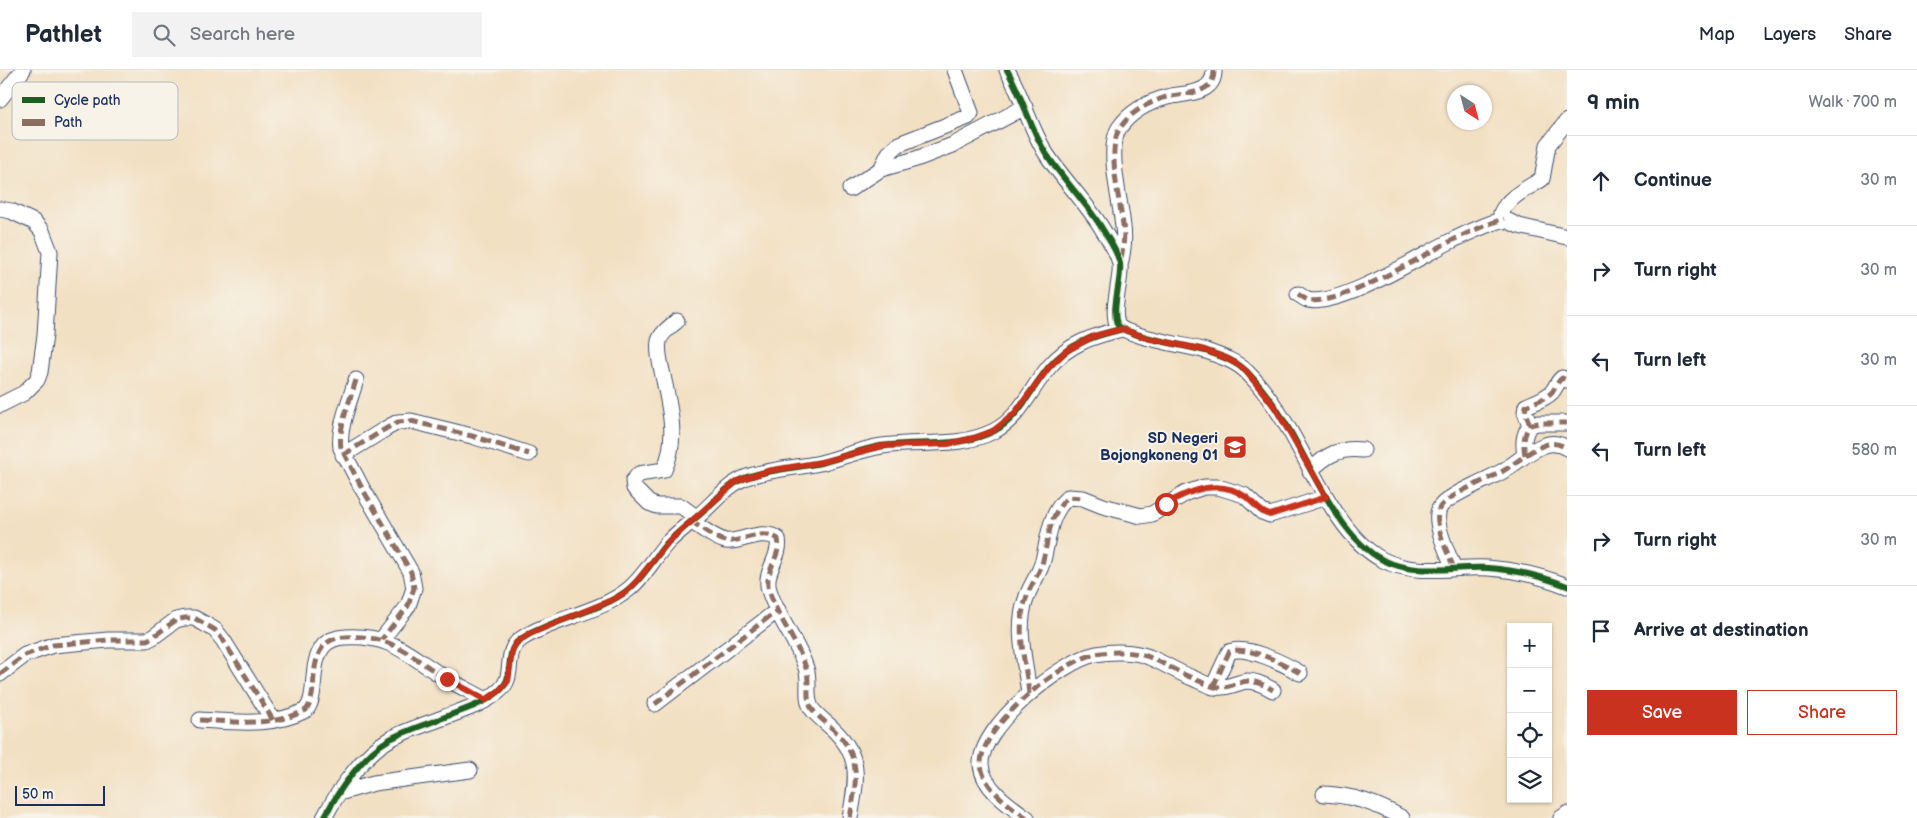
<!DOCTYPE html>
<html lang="en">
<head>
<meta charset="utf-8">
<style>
  body { margin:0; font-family:"Balsamiq Sans",sans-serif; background:#f2f2f3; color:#1f2937 }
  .controls { position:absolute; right:15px; bottom:15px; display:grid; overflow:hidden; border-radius:0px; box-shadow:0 1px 4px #0004 }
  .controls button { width:45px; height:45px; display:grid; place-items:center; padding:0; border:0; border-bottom:1px solid #e0e1e3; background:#fff; color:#1f2937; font:25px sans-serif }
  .compass { position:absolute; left:1447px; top:15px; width:45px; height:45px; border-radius:50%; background:#fff; box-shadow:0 1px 4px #0004; rotate:144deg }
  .scale { position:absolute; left:15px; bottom:12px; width:90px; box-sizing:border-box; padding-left:5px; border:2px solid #1b2f5e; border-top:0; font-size:14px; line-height:18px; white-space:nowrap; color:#1b2f5e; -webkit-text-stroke:4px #f7f3e8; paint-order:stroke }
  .stop { position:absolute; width:15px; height:15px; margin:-11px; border:4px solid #c8321e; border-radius:50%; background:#fff }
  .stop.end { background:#c8321e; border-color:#fff; box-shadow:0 1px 5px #0008 }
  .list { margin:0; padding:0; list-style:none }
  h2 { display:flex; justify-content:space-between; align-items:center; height:65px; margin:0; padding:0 20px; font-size:21px }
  h2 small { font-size:16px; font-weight:400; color:#747a83 }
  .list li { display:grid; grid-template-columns:32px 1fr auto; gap:15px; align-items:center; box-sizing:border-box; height:90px; padding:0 20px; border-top:1px solid #e0e1e3 }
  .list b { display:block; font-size:19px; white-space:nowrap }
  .list em { font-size:16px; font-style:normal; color:#747a83 }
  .actions { display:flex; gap:10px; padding:15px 20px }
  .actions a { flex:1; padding:11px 0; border:1px solid #c8321e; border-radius:0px; text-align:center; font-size:18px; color:#c8321e }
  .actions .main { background:#c8321e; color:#fff }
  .icon { flex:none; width:28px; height:28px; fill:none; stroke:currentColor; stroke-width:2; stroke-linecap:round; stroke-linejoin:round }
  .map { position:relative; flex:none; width:1567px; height:748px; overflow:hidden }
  header { display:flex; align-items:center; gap:30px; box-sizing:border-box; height:70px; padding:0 25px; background:#fff; border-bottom:1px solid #e0e1e3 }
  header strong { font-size:24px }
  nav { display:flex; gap:28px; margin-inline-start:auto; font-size:18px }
  .search { width:350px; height:45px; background:#f2f2f3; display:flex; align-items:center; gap:12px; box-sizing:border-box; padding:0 18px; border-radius:0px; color:#747a83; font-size:19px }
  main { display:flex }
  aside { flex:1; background:#fff }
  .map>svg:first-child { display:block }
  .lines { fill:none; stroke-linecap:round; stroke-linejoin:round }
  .minor-casing { stroke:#3b4a6d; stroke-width:17 }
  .minor { stroke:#fff; stroke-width:15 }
  .quiet { stroke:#8d6e63; stroke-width:5; stroke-dasharray:10 5; stroke-linecap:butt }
  .cycleway-casing { stroke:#f7f3e8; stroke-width:9 }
  .cycleway { stroke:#1b5e20; stroke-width:6 }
  .route { stroke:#c8321e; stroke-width:6 }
  .labels { text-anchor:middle; stroke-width:4; stroke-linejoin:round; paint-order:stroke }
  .poi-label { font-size:15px; font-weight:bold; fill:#1b2f5e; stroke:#f7f3e8; text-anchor:end }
  .key { fill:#f7f3e8; stroke:#b5b8bf; stroke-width:1 }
  .key-label { font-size:14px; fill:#1b2f5e }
</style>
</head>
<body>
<header>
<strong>Pathlet</strong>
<div class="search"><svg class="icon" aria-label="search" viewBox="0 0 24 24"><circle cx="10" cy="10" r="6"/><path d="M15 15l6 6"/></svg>Search here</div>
<nav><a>Map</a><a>Layers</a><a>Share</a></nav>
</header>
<main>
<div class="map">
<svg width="1567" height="748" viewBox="0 0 1567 748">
  <rect width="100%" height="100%" fill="#f7f3e8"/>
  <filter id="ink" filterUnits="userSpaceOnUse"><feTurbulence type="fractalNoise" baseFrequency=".02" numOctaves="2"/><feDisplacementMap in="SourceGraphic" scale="10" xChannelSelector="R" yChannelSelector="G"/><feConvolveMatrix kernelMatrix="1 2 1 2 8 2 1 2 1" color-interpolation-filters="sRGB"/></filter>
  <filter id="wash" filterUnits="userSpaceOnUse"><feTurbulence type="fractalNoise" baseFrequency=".0096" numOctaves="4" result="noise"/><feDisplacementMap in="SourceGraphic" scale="20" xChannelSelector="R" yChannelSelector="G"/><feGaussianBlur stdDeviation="1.12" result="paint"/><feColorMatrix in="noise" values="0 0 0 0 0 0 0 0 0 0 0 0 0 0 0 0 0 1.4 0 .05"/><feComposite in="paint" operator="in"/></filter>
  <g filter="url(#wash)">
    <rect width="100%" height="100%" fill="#f2e0c3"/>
  </g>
  <g filter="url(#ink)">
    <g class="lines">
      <g class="minor-casing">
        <path id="minor" d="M1007,0C1023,27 1030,59 1047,85C1064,111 1087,133 1103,160C1109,170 1118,182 1120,194C1122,209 1111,238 1117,254C1123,266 1190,276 1206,281C1220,286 1236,291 1247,302C1264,319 1278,340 1290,361C1313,401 1341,469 1383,490C1417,507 1453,496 1488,498C1516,500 1541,506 1567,516
          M0,29L23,0
          M1567,51L1548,75L1542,109C1528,118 1508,127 1501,143L1504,149L1519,156L1567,167
          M881,99L889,83L899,74L968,47L971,43L955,0
          M850,119L881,99L916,89L953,75L1025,37
          M0,139L11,141L34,152L42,161L50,182L45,265L40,302L37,310L24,323L0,335
          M1120,195C1123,182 1125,170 1123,157C1121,132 1106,79 1119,58C1130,42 1149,32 1167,27C1184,23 1215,25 1214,0
          M1298,224C1301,226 1305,229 1308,230C1339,237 1418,188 1447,173C1465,164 1484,155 1504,149
          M677,251C671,256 661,263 659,271C657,280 660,292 662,301C669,335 679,368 664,400L639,404L633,411L634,418L649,433L657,436H681L696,447
          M356,310C350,331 338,357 341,378L362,418L411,502L414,518L408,536L382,569
          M1530,355L1525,342L1526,336C1535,332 1545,329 1552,322C1556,317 1557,312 1562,308L1567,310
          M343,385L387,358L398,352L411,351L472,366L529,384
          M1525,385C1523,374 1523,365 1530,355L1538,353H1567
          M1310,401C1326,385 1340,377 1363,380
          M691,451C701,458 713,467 725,471C738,474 763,457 778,469C782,486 763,502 769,520C777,547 797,571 806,598C811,612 804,627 812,639C818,647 827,653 834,660C863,688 856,712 850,748
          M1454,498C1448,484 1433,453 1439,439C1444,426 1490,409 1503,401C1518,392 1529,380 1545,375C1553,372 1560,374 1567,378
          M0,604L25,585L53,575L108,570H147L153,567L176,550L185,548H194L205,554L215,560L223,570L273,650
          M1213,617L1229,582C1245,574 1285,594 1300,603
          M1029,624C1026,594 1015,559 1026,529C1030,515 1040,504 1043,490C1049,467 1049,444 1068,427L1083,428L1103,436L1141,446L1152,444L1186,423L1204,417H1218L1244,425L1262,442L1270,445L1326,427
          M655,634L778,540
          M200,650C235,652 274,657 306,640C318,626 309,597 322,578C326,571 337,567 345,567C395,564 410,588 449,610C461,617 474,623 486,630
          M339,723L374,713L470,700
          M1324,724C1351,725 1378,734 1402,748
          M324,748C338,721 363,684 390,669C407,660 427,654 445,647C463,640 484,634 499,621C517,607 502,582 521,569C553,548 600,543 629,519C644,507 654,488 667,473C676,464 687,455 697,447C713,434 726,415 747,407C770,399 796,398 820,393C841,388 861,379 882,376C920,370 958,379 994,361C1020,348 1031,318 1049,297C1068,274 1093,266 1122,259
          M1027,748C1010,736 983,718 981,695C979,657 1061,591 1096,584C1112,581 1134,581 1149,587C1163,593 1176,601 1190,607C1198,610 1206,615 1215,617C1229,619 1236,612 1248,611C1257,611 1266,616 1273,620
          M1561,748L1567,744"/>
      </g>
      <use href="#minor" class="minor"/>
      <path class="quiet" d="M1121,189C1123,178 1125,167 1123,155C1120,131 1106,78 1120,58C1131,42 1146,34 1163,28C1181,22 1215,27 1214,0
        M1298,224C1301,226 1305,229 1308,230C1339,237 1418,188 1447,173C1465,164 1484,155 1504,149
        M356,310C350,331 338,357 341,378L362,418L411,502L414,518L408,536L382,569
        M1530,355L1525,342L1526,336C1535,332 1545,329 1552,322C1556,317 1557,312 1562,308L1567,310
        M343,385L387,358L398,352L411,351L472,366L529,384
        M1525,385C1523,374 1523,365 1530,355L1538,353H1567
        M691,451C701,458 713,467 725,471C738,474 763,457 778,469C782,486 763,502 769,520C777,547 797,571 806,598C811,612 804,627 812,639C818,647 827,653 834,660C863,688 856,712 850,748
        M1454,498C1448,484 1433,453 1439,439C1444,426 1490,409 1503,401C1518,392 1529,380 1545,375C1553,372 1560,374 1567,378
        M0,604L25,585L53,575L108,570H147L153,567L176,550L185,548H194L205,554L215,560L223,570L273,650
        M1213,617L1229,582C1245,574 1285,594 1300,603
        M1029,624C1026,594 1015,559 1026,529C1030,515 1040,504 1043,490C1049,467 1049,444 1068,427L1083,428
        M655,634L778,540
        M200,650C235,652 274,657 306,640C318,626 309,597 322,578C326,571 337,567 345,567C395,564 410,588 449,610C461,617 474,623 486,630
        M1027,748C1010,736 983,718 981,695C979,657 1061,591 1096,584C1112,581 1134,581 1149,587C1163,593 1176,601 1190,607C1198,610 1206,615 1215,617C1229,619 1236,612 1248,611C1257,611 1266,616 1273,620"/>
      <g class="cycleway-casing">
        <path id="cycleway" d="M1007,0C1023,27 1030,59 1047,85C1064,111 1087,133 1103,160C1109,170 1118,182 1120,194C1122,209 1111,238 1117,254C1123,266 1190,276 1206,281C1220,286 1236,291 1247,302C1264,319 1278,340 1290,361C1313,401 1341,469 1383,490C1417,507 1453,496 1488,498C1516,500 1541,506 1567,516
          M324,748C338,721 363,684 390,669C407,660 427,654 445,647C463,640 484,634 499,621C517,607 502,582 521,569C553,548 600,543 629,519C644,507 654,488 667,473C676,464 687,455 697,447C713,434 726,415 747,407C770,399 796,398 820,393C841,388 861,379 882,376C920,370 958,379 994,361C1020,348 1031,318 1049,297C1068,274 1093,266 1122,259"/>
      </g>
      <use href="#cycleway" class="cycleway"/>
    </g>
  </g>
  <g class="lines" filter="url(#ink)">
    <path class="route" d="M447,609L486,630L499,621L508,611L512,580L516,573L529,564L612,530L626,522L637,511L669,471L737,411L768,401L822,392L882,376L948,374L974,368L993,361L1014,344L1049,297L1066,281L1094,266L1122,259L1147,268L1204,280L1226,288L1237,294L1246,301L1275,337L1326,427L1270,445C1260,443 1254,433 1246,427C1220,408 1190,420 1166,434"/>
  </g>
  <defs>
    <g id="school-square" transform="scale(1.25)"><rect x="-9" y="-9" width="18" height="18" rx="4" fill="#c8321e" stroke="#f7f3e8"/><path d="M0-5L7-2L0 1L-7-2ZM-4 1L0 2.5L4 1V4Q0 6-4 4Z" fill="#fff"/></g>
  </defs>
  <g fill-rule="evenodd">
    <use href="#school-square" x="1235" y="377"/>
  </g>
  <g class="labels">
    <g class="poi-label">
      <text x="1218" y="373">SD Negeri<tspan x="1218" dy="17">Bojongkoneng 01</tspan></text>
    </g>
  </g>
  <rect x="12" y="12" width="166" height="58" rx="8" class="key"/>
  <rect x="22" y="27" width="23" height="6" fill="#1b5e20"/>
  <rect x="22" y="49" width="23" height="7" fill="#8d6e63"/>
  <g class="key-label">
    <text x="54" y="35">Cycle path</text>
    <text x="54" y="57">Path</text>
  </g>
</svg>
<div class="controls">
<button>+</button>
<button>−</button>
<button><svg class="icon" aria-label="locate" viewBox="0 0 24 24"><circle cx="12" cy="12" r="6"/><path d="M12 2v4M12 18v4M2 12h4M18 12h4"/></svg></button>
<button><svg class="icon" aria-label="layers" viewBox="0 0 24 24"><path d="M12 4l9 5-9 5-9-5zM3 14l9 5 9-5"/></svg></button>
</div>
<svg class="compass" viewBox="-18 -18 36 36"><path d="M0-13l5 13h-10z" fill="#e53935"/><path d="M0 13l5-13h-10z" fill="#747a83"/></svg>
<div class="scale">50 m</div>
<div class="stop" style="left:1166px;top:434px"></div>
<div class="stop end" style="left:447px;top:609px"></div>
</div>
<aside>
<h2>9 min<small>Walk · 700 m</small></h2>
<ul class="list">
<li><svg class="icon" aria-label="ahead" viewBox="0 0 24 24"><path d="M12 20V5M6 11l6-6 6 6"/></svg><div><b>Continue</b></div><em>30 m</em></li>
<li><svg class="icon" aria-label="right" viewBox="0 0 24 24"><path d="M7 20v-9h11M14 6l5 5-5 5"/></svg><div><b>Turn right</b></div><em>30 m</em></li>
<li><svg class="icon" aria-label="left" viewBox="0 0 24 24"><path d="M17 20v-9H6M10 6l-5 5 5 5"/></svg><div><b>Turn left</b></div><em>30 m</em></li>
<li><svg class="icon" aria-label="left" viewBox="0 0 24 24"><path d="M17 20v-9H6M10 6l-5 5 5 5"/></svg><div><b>Turn left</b></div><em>580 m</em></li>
<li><svg class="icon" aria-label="right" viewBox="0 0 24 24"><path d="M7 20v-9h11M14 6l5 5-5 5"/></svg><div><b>Turn right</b></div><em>30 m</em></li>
<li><svg class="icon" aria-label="arrive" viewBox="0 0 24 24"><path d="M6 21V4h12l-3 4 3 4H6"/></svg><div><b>Arrive at destination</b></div></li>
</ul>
<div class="actions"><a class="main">Save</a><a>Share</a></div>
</aside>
</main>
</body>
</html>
